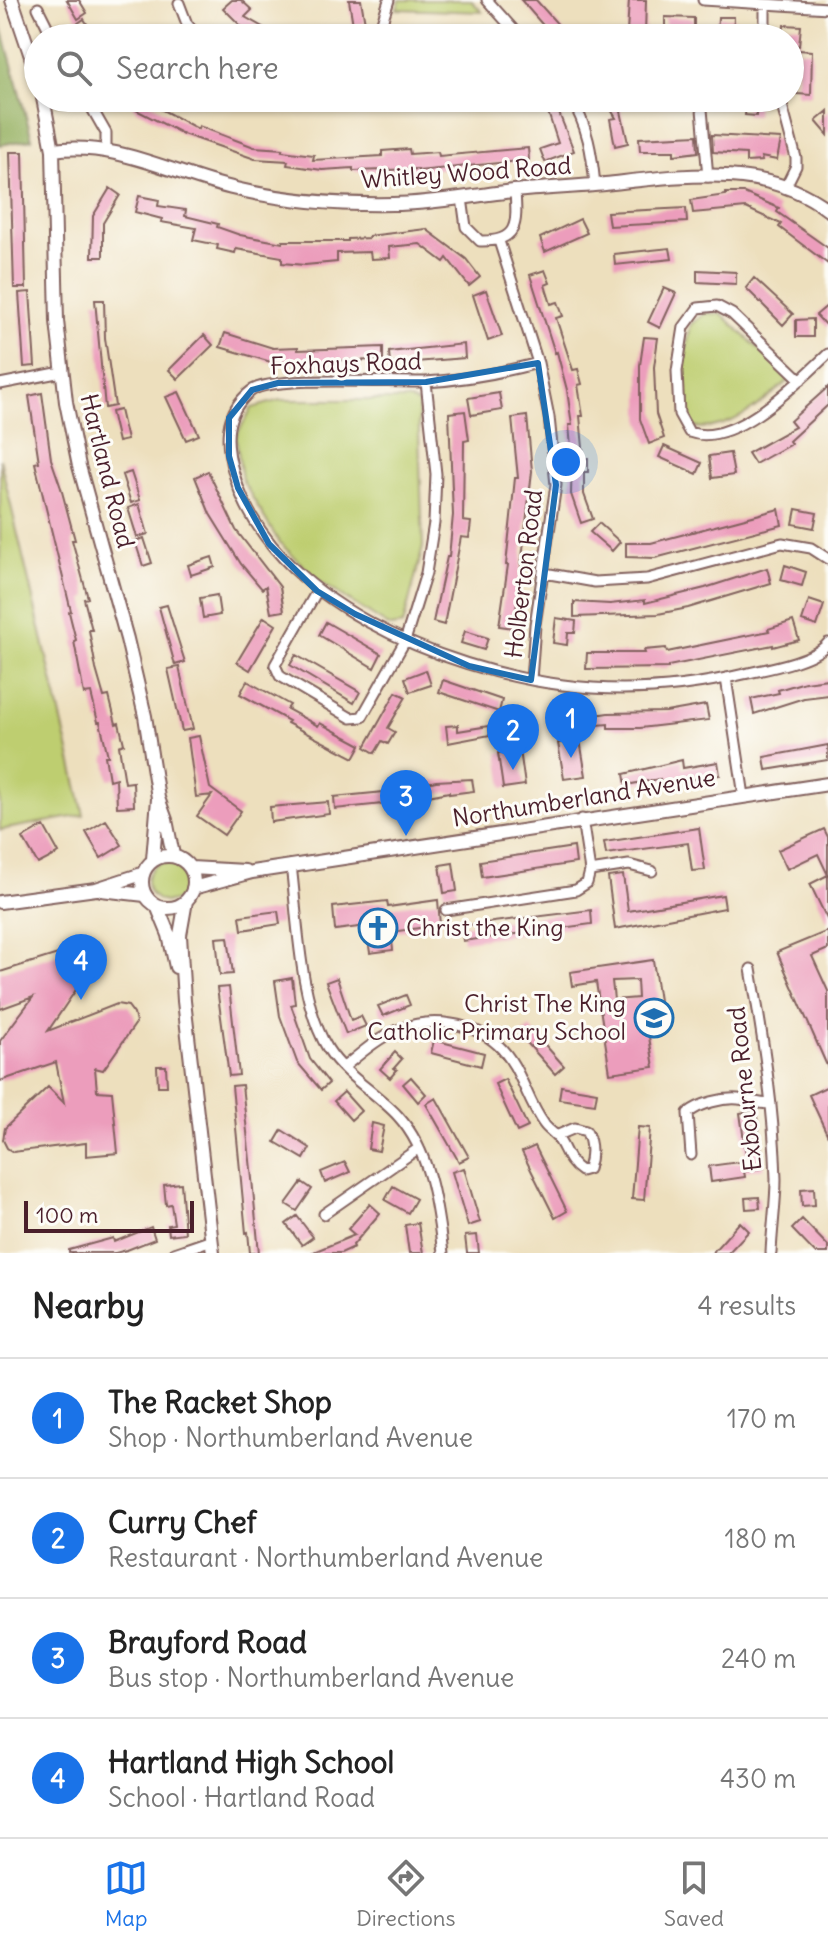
<!DOCTYPE html>
<html lang="en">
<head>
<meta charset="utf-8">
<style>
  body { margin:0; font-family:Delius,sans-serif; background:#f6f6f6; color:#222 }
  .scale { position:absolute; left:24px; bottom:20px; width:170px; box-sizing:border-box; padding-left:8px; border:4px solid #4a1f2b; border-top:0; font-size:22px; line-height:28px; white-space:nowrap; color:#4a1f2b; -webkit-text-stroke:6px #fdfcf7; paint-order:stroke }
  .you { position:absolute; left:566px; top:462px; width:28px; height:28px; margin:-20px; border:6px solid #fff; border-radius:50%; background:#1a73e8; box-shadow:0 0 0 12px #1a73e833 }
  .badge { display:grid; place-items:center; width:52px; height:52px; border-radius:50%; background:#1a73e8; color:#fff; font-size:26px; font-weight:700 }
  .pin { position:absolute; translate:-50% -66px; filter:drop-shadow(0 2px 4px #0008) }
  .pin::after { content:''; position:absolute; top:42px; width:28px; height:24px; background:inherit; clip-path:polygon(0 0,100% 0,50% 100%) }
  .list { margin:0; padding:0; list-style:none }
  h2 { display:flex; justify-content:space-between; align-items:center; height:104px; margin:0; padding:0 32px; font-size:34px }
  h2 small { font-size:26px; font-weight:400; color:#767676 }
  .list li { display:grid; grid-template-columns:52px 1fr auto; gap:24px; align-items:center; box-sizing:border-box; height:120px; padding:0 32px; border-top:2px solid #e0e0e0 }
  .list b { display:block; font-size:30px; white-space:nowrap }
  .list p { margin:0; font-size:26px; white-space:nowrap; color:#767676 }
  .list em { font-size:26px; font-style:normal; color:#767676 }
  .icon { flex:none; width:44px; height:44px; fill:none; stroke:currentColor; stroke-width:2; stroke-linecap:round; stroke-linejoin:round }
  .map { position:relative; flex:none; width:828px; height:1253px; overflow:hidden }
  .search { position:absolute; background:#fff; box-shadow:0 2px 6px #0004; left:24px; right:24px; top:24px; height:88px; display:flex; align-items:center; gap:20px; box-sizing:border-box; padding:0 28px; border-radius:44px; color:#767676; font-size:30px }
  .sheet { height:584px; background:#fff }
  nav { display:flex; justify-content:space-around; align-items:center; box-sizing:border-box; height:112px; border-top:2px solid #e0e0e0; background:#fff; font-size:22px; color:#767676 }
  nav a { display:grid; justify-items:center; gap:4px }
  nav .on { color:#1a73e8 }
  .map>svg:first-child { display:block }
  .green { fill:#bece70; stroke:#84764e; stroke-width:2 }
  .forest { fill:#96b162; stroke:#706846; stroke-width:2 }
  .building { fill:#ec9dbc; fill-rule:evenodd }
  .lines { fill:none; stroke-linecap:round; stroke-linejoin:round }
  .minor-casing { stroke:#83625e; stroke-width:13 }
  .tertiary-casing { stroke:#83625e; stroke-width:16 }
  .minor { stroke:#fff; stroke-width:9 }
  .tertiary { stroke:#fff; stroke-width:12 }
  .marked { fill:none; stroke:#1f6fb2; stroke-width:6; stroke-linejoin:round }
  .labels { text-anchor:middle; stroke-width:6; stroke-linejoin:round; paint-order:stroke }
  .street-label { font-size:24px; fill:#4a1f2b; stroke:#fdfcf7 }
  .poi-label { font-size:24px; fill:#4a1f2b; stroke:#fdfcf7; text-anchor:start }
</style>
</head>
<body>
<div class="map">
<svg width="828" height="1253" viewBox="0 0 828 1253">
  <rect width="100%" height="100%" fill="#fdfcf7"/>
  <filter id="ink" filterUnits="userSpaceOnUse"><feTurbulence type="fractalNoise" baseFrequency=".0125" numOctaves="2"/><feDisplacementMap in="SourceGraphic" scale="16" xChannelSelector="R" yChannelSelector="G"/><feConvolveMatrix kernelMatrix="1 2 1 2 8 2 1 2 1" color-interpolation-filters="sRGB"/></filter>
  <filter id="wash" filterUnits="userSpaceOnUse"><feTurbulence type="fractalNoise" baseFrequency=".006" numOctaves="4" result="noise"/><feDisplacementMap in="SourceGraphic" scale="32" xChannelSelector="R" yChannelSelector="G"/><feGaussianBlur stdDeviation="1.8" result="paint"/><feColorMatrix in="noise" values="0 0 0 0 0 0 0 0 0 0 0 0 0 0 0 0 0 1.4 0 .05"/><feComposite in="paint" operator="in"/></filter>
  <g filter="url(#wash)">
    <rect width="100%" height="100%" fill="#eddfbd"/>
    <path class="green" d="M400,0H471L482,12L397,9Z
      M706,313L722,314L790,379C764,402 729,433 693,427C676,393 684,360 691,324Z
      M280,400H410L418,404L423,547L403,625L390,627L319,581L279,542L242,480L236,436L252,408Z
      M0,459L84,815L0,830Z
      M147 882a20 20 0 1 1 40 0a20 20 0 1 1-40 0Z"/>
    <path class="forest" d="M0,20L32,139L0,145Z"/>
    <g id="blocks">
      <path class="building" d="M67,0H79L87,13L78,19Z
        M232,0H241L252,10L245,17L282,38H257L248,33L223,8Z
        M349,0H361L365,23L353,25Z
        M521,0H536L570,38H554Z
        M629,0H646L645,34L627,33Z
        M665,17L694,18V32L665,31Z
        M718,17H734L733,38H717Z
        M84,19L96,38H82L74,26Z
        M784,25L801,26L799,46L790,45V38H783Z
        M487,27L493,38H467Z
        M407,28L432,38H403Z
        M798,50L812,51L811,95L797,94Z
        M128,98H140L198,129L199,126L254,147L283,149L282,151L314,155L313,160L382,156V151L409,149L410,154L438,152L439,156L528,148L529,160L418,171V169L353,171V168L322,170L287,165L288,161L255,159L183,134L136,110Z
        M604,98H617L619,102L628,143L615,146L610,119L616,118Z
        M747,98H757L756,116L745,115Z
        M555,103L574,151L545,162L540,149L558,143L546,106Z
        M828,111V135L816,121Z
        M697,135L698,152L674,155V151H640L639,138Z
        M712,135L781,139L777,160L761,157L762,161L746,162V154L713,152Z
        M10,152H23L26,288H14Z
        M110,188L120,195L103,223V257H92L93,216Z
        M726,193H744L779,208L777,212L828,248V264L779,227L781,224L746,208L693,213L691,200L726,195Z
        M139,196L159,200L158,206L186,210L185,216L218,224L217,227L240,235L283,243V241H348V239L369,238V236L426,229L466,259L480,277L469,286L447,258L444,262L420,244L389,247L390,258L371,259L370,252L337,253V262L305,265L282,263V257L236,249L235,253L217,249L218,245L193,240L196,228L161,222L162,219L135,212Z
        M686,208L687,222L609,226L607,212Z
        M580,219L587,233L545,252L540,238Z
        M670,248L672,259L615,265L614,254Z
        M545,270L550,283L545,285L551,304L558,302L563,316L556,318L573,370L578,369L582,384L578,385L583,416H580L584,458H588V472H584V494L593,519L581,523L571,494L572,458L569,425H572L567,390L557,352L555,353L530,275Z
        M697,270L736,272V284L697,282Z
        M754,278L793,314L783,325L746,288Z
        M664,288L676,293L660,328L648,322Z
        M486,290L502,336L488,341L473,295Z
        M30,292L35,366L24,367L19,293Z
        M95,300H104L105,338L115,406L105,408Z
        M828,305V328L816,315Z
        M813,319V337H796V320Z
        M225,333L273,348L298,347V350L383,347V360L271,362L220,347Z
        M204,335L213,345L178,379L169,370Z
        M644,337L658,338L654,367L656,414L664,438L649,444L640,419V365Z
        M464,344L465,358L390,364L389,352Z
        M828,387V405L789,441L791,444L755,464L748,453L795,427L790,421Z
        M179,392L199,435L186,440L166,397Z
        M42,393L51,459L61,488L75,540H72L88,598L84,599L92,630H89L96,669L104,697L109,696L116,724L119,723L124,744L119,746L125,783L133,782L134,806L117,807L116,778L109,780L105,756H108L100,722H98L91,693L84,694L74,641L76,640L69,612L71,611L35,463L39,462L29,396Z
        M499,393L502,410L471,415L468,398Z
        M120,410L127,440L118,442L111,412Z
        M465,411L469,440L464,441L463,521L471,522L469,538L461,537L444,625L433,622L447,557H449L453,515L449,413Z
        M527,416L532,471L514,628L499,626L508,565H506L515,478H518L512,418Z
        M664,446L702,463L697,474L659,457Z
        M730,453L734,475L712,478L709,456Z
        M208,471L236,530L280,587L284,611L271,613L266,586L262,589L241,564L210,514L195,477Z
        M131,472L140,500L131,503L122,475Z
        M139,504L148,534L137,537L128,508Z
        M779,509L782,525L655,558L626,557V543H651Z
        M796,509L817,513L814,528L793,524Z
        M599,523L620,542L612,551L590,532Z
        M144,538L152,563L143,566L135,541Z
        M212,557L215,567L191,575L188,565Z
        M785,565L806,572L802,586L781,580Z
        M767,568L771,583L688,608L658,614L574,617V602L610,604L645,600V603L705,588Z
        M217,595L220,615L203,618L200,598Z
        M809,600L824,605L817,626L802,621Z
        M167,605L185,662L175,665L159,607Z
        M264,617L276,625L250,670L237,662Z
        M556,618L576,621L575,633H568L567,645L553,643Z
        M793,621L799,640L773,647V645L668,666V668L586,669L587,653H645L644,650L666,648L667,652L769,631L768,629Z
        M326,622L381,654L374,668L319,635Z
        M465,631L488,638L484,650L461,643Z
        M296,655L360,692L354,703L290,665Z
        M179,667L193,729L182,731L168,669Z
        M426,670L431,685L410,692L405,678Z
        M828,679V695L804,698L754,714L751,699L779,693L778,690L805,682Z
        M443,680L502,700L499,712L439,692Z
        M247,681L290,705L287,709L318,726L320,723L361,745L354,758L287,723L289,721L240,694Z
        M396,692L406,697L388,728L395,732L388,744L382,741L375,753L365,747Z
        M706,705L709,720L640,728H608V724L575,727V718L608,713L666,712Z
        M458,725V731L489,726L490,735L448,743L446,726Z
        M199,736L210,788L241,811L224,835L197,816L212,795L196,797L188,738Z
        M580,740L586,776L564,779L558,743Z
        M828,745V760L766,770L764,757Z
        M520,750L525,785L503,788L498,753Z
        M682,760L683,768L718,762L720,775L661,784L660,779L626,785L624,774Z
        M472,779L474,791L449,794V792L392,803L335,809L334,797L384,792L436,781Z
        M328,802L329,814L271,822L270,807Z
        M106,820L122,845L101,858L86,832Z
        M44,826L59,853L38,864L23,838Z
        M699,828L705,870L692,871L688,843L606,854L604,842Z
        M824,829L828,837V921L810,884L828,875L818,854L787,869L778,850Z
        M574,847L576,863L482,877L480,861Z
        M453,863L457,891L444,893L440,865Z
        M623,875L628,911L723,895L725,908L615,929L608,877Z
        M438,900L440,925L391,932L393,950L370,953L366,926L335,930L333,907L387,901L388,907Z
        M591,910L592,924L463,941L461,926Z
        M278,911L280,924L242,930L240,916Z
        M828,931V949L812,956L828,991V1068L777,952Z
        M228,937L233,974L220,975L216,938Z
        M74,949L85,951L90,961L88,972L48,1031L117,1004L128,1006L134,1014L136,1023L103,1070L95,1068L97,1091L112,1092L118,1153L86,1156V1143L13,1152L7,1148L3,1140L5,1128L48,1087L64,1103L56,1062L0,1081V1041L33,997L0,1009V972Z
        M653,960L663,1028L648,1031L654,1067L610,1073L596,982L572,986L570,972ZM637,980L638,998L614,1000L612,981Z
        M292,978L295,1004L291,1005L310,1059L329,1083L321,1090L297,1062L280,1016L275,981Z
        M337,978L351,1020L361,1016L366,1026L346,1034L326,982Z
        M229,987L239,1075L229,1076L217,988Z
        M406,995L410,1005L383,1016L378,1006Z
        M530,1028L564,1066L555,1074L521,1036Z
        M434,1040L484,1053L481,1066L431,1053Z
        M395,1052L402,1059L394,1068L397,1070L390,1078L380,1069Z
        M157,1066H166L167,1086H158Z
        M411,1077L426,1094L418,1102L403,1084Z
        M505,1079L528,1127L517,1132L495,1084Z
        M242,1085L252,1179L259,1253H250L248,1232L246,1233L232,1086Z
        M561,1086L597,1092L595,1104L559,1099Z
        M828,1086V1136L809,1095Z
        M344,1092L361,1111L351,1120L334,1101Z
        M436,1098L469,1157L459,1162L426,1104Z
        M756,1110L764,1168L744,1171L745,1177L711,1182L709,1166L747,1161L740,1113Z
        M372,1123L384,1126L379,1151L368,1149Z
        M638,1127L650,1128L644,1200L632,1199Z
        M282,1130L310,1148L304,1159L275,1142Z
        M535,1146L567,1211L555,1218L522,1152Z
        M345,1162L350,1172L325,1183L321,1172Z
        M464,1168L480,1222L468,1226L452,1172Z
        M302,1182L312,1189L297,1211L286,1204Z
        M181,1183L185,1233L169,1235L168,1225L174,1224L171,1204L166,1205L164,1185Z
        M393,1186L416,1199L408,1213L385,1200Z
        M814,1188L815,1205L802,1206L801,1189Z
        M759,1197L760,1208L746,1209L745,1198Z
        M370,1204L380,1213L353,1245L354,1247L341,1253H311L355,1235L348,1229Z
        M297,1216L313,1237L302,1245L286,1224Z
        M802,1219L828,1246V1253H815L792,1229Z
        M740,1222L749,1231L728,1253H712Z
        M418,1223L423,1253H409L405,1225Z
        M151,1227L155,1239L127,1250L115,1253H69V1250L113,1238L114,1242Z
        M477,1235L479,1253H467L465,1236Z"/>
    </g>
  </g>
  <g filter="url(#ink)">
    <use href="#blocks" fill-opacity="0" stroke="#83625e" stroke-width="2"/>
    <g class="lines">
      <g class="minor-casing">
        <path id="minor" d="M487,0L521,38
          M703,0L828,8
          M179,3L187,24L199,38
          M38,8L53,38
          M377,38L389,0
          M765,38V5
          M86,98L106,133V149
          M570,98C588,125 592,154 595,185
          M701,98L708,177
          M780,98L796,158V166L786,186
          M462,198L466,227L480,241C519,242 517,223 515,191
          M499,241L538,363L549,417L556,485L535,625L531,680
          M538,363C500,373 464,380 425,382C392,383 272,375 251,391C223,413 225,444 234,474C269,601 445,670 563,685C623,693 686,688 744,674C766,669 814,661 828,643
          M801,380L732,314L717,306L698,308L684,327L677,371L679,414L689,432C734,449 798,382 828,354
          M0,384L62,372
          M544,573L595,582L647,579L782,543L811,548L828,559
          M317,591L275,665L280,676L351,718L362,717L405,641L426,573L434,523L436,474L426,382
          M726,678L744,796
          M291,865C298,921 299,1002 328,1049C345,1076 377,1093 398,1116C431,1152 437,1207 443,1253
          M590,871L629,865L652,871
          M446,910L576,890L587,883L590,871L582,819
          M751,969C763,1038 774,1108 776,1179C776,1203 772,1228 771,1253
          M344,1067C361,1053 379,1037 400,1029C431,1017 473,1022 498,1045C521,1066 526,1100 544,1124C547,1129 553,1132 557,1137C566,1149 567,1162 581,1171L588,1169C592,1156 592,1142 586,1131L575,1128L556,1136
          M691,1155L688,1113C701,1103 722,1098 738,1099C751,1100 756,1104 771,1104
          M324,1214L419,1148
          M174,1253L212,1240"/>
      </g>
      <g class="tertiary-casing">
        <path id="tertiary" d="M12,0L38,77
          M43,98L53,150L57,321L66,402L79,466L127,639L145,716L158,798L166,820L173,855
          M53,150C119,141 173,175 236,189C287,201 340,205 393,204C433,204 474,195 514,191C544,188 575,187 605,184C679,176 765,161 828,210
          M142 882a26 26 0 1 1 52 0a26 26 0 1 1-52 0Z
          M153,859L158,799
          M191,868L245,871
          M193,888L252,872L828,784
          M101,890L145,895
          M186,901L180,935L184,1001L213,1253
          M0,902L96,889L142,874
          M157,906L169,935L176,967"/>
      </g>
      <use href="#minor" class="minor"/>
      <use href="#tertiary" class="tertiary"/>
    </g>
  </g>
  <path class="marked" d="M538,363L556,485L531,680L469,666L355,614L317,591L269,544L238,488L229,456V418L252,390L278,383L426,382Z"/>
  <defs>
    <g id="church-ring" transform="scale(2)"><circle r="9.5" fill="#fdfcf7" stroke="#1f6fb2" stroke-width="1.5"/><path d="M-1.2-6h2.4v3.5h3.3v2.4h-3.3V6h-2.4V-.1h-3.3v-2.4h3.3Z" fill="#1f6fb2"/></g>
    <g id="school-ring" transform="scale(2)"><circle r="9.5" fill="#fdfcf7" stroke="#1f6fb2" stroke-width="1.5"/><path d="M0-5L7-2L0 1L-7-2ZM-4 1L0 2.5L4 1V4Q0 6-4 4Z" fill="#1f6fb2"/></g>
  </defs>
  <g fill-rule="evenodd">
    <use href="#church-ring" x="378" y="928"/>
    <use href="#school-ring" x="654" y="1018"/>
  </g>
  <g class="labels">
    <g class="street-label">
      <text transform="translate(466 173) rotate(-4)" y="8">Whitley Wood Road</text>
      <text transform="translate(346 364) rotate(-2)" y="8">Foxhays Road</text>
      <text transform="translate(107 471) rotate(76)" y="8">Hartland Road</text>
      <text transform="translate(524 574) rotate(-83)" y="8">Holberton Road</text>
      <text transform="translate(584 798) rotate(-9)" y="8">Northumberland Avenue</text>
      <text transform="translate(745 1089) rotate(-96)" y="8">Exbourne Road</text>
    </g>
    <g class="poi-label">
      <text x="406" y="936">Christ the King</text>
      <text x="626" y="1012" text-anchor="end">Christ The King<tspan x="626" dy="28">Catholic Primary School</tspan></text>
    </g>
  </g>
</svg>
<div class="scale">100 m</div>
<div class="you"></div>
<div class="pin badge" style="left:571px;top:758px">1</div>
<div class="pin badge" style="left:513px;top:770px">2</div>
<div class="pin badge" style="left:406px;top:836px">3</div>
<div class="pin badge" style="left:81px;top:1000px">4</div>
<div class="search"><svg class="icon" aria-label="search" viewBox="0 0 24 24"><circle cx="10" cy="10" r="6"/><path d="M15 15l6 6"/></svg>Search here</div>
</div>
<section class="sheet">
<h2>Nearby<small>4 results</small></h2>
<ul class="list">
<li><span class="badge">1</span><div><b>The Racket Shop</b><p>Shop · Northumberland Avenue</p></div><em>170 m</em></li>
<li><span class="badge">2</span><div><b>Curry Chef</b><p>Restaurant · Northumberland Avenue</p></div><em>180 m</em></li>
<li><span class="badge">3</span><div><b>Brayford Road</b><p>Bus stop · Northumberland Avenue</p></div><em>240 m</em></li>
<li><span class="badge">4</span><div><b>Hartland High School</b><p>School · Hartland Road</p></div><em>430 m</em></li>
</ul>
</section>
<nav>
<a class="on"><svg class="icon" aria-label="map" viewBox="0 0 24 24"><path d="M3 6l6-2 6 2 6-2v14l-6 2-6-2-6 2zM9 4v14M15 6v14"/></svg>Map</a>
<a><svg class="icon" aria-label="directions" viewBox="0 0 24 24"><path d="M12 3l9 9-9 9-9-9zM9 14v-3h6M13 9l2 2-2 2"/></svg>Directions</a>
<a><svg class="icon" aria-label="saved" viewBox="0 0 24 24"><path d="M7 4h10v16l-5-4-5 4z"/></svg>Saved</a>
</nav>
</body>
</html>
